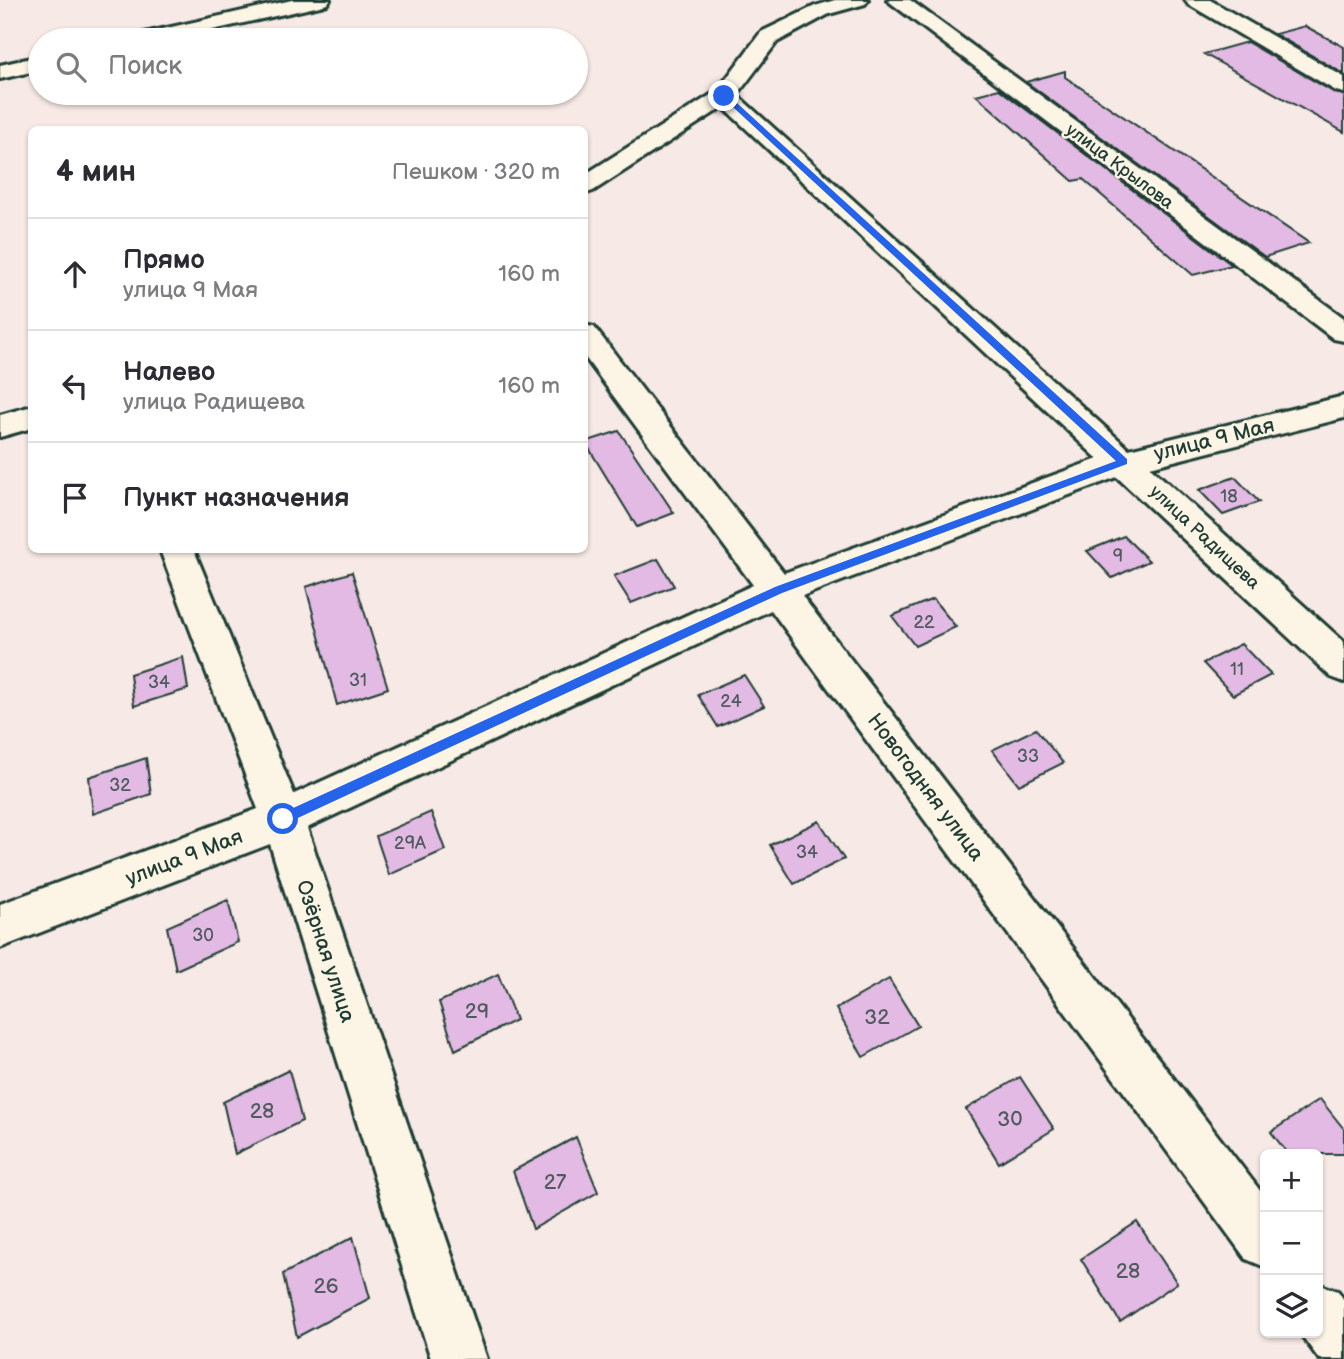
<!DOCTYPE html>
<html lang="ru">
<head>
<meta charset="utf-8">
<style>
  body { margin:0; font-family:"Balsamiq Sans",sans-serif; background:#f2f2f3; color:#2b2b33 }
  .controls { position:absolute; right:21px; bottom:21px; display:grid; overflow:hidden; border-radius:10px; box-shadow:0 2px 5px #0004 }
  .controls button { width:63px; height:63px; display:grid; place-items:center; padding:0; border:0; border-bottom:2px solid #e1e1e2; background:#fff; color:#2b2b33; font:35px sans-serif }
  .stop { position:absolute; width:21px; height:21px; margin:-16px; border:5px solid #2563eb; border-radius:50%; background:#fff }
  .stop.end { background:#2563eb; border-color:#fff; box-shadow:0 2px 7px #0008 }
  .list { margin:0; padding:0; list-style:none }
  h2 { display:flex; justify-content:space-between; align-items:center; height:91px; margin:0; padding:0 28px; font-size:30px }
  h2 small { font-size:23px; font-weight:400; color:#7c7c81 }
  .list li { display:grid; grid-template-columns:46px 1fr auto; gap:21px; align-items:center; box-sizing:border-box; height:112px; padding:0 28px; border-top:2px solid #e1e1e2 }
  .list b { display:block; font-size:26px; white-space:nowrap }
  .list p { margin:0; font-size:23px; white-space:nowrap; color:#7c7c81 }
  .list em { font-size:23px; font-style:normal; color:#7c7c81 }
  .icon { flex:none; width:38px; height:38px; fill:none; stroke:currentColor; stroke-width:2; stroke-linecap:round; stroke-linejoin:round }
  .map { position:relative; flex:none; width:1344px; height:1359px; overflow:hidden }
  .search { position:absolute; background:#fff; box-shadow:0 2px 5px #0004; left:28px; top:28px; width:560px; height:77px; display:flex; align-items:center; gap:18px; box-sizing:border-box; padding:0 24px; border-radius:38px; color:#7c7c81; font-size:26px }
  .panel { position:absolute; background:#fff; box-shadow:0 2px 5px #0004; left:28px; top:126px; width:560px; height:427px; border-radius:10px }
  .map>svg:first-child { display:block }
  .building { fill:#e2bae3; stroke:#1f3d34; stroke-width:2 }
  .lines { fill:none; stroke-linecap:round; stroke-linejoin:round }
  .minor-casing { stroke:#1f3d34; stroke-width:6 }
  .minor { fill:#fcf5e5; fill-rule:evenodd }
  .route { fill:#2563eb }
  .labels { text-anchor:middle; stroke-width:5; stroke-linejoin:round; paint-order:stroke }
  .far-street-label { font-size:18px; fill:#1f3d34; stroke:#fcf5e5 }
  .number-label { font-size:18px; fill:#505c60 }
  .street-label { font-size:21px; fill:#1f3d34; stroke:#fcf5e5 }
  .near-number-label { font-size:21px; fill:#505c60 }
</style>
</head>
<body>
<div class="map">
<svg width="1344" height="1359" viewBox="0 0 1344 1359">
  <rect width="100%" height="100%" fill="#f7e9e5"/>
  <filter id="ink" filterUnits="userSpaceOnUse"><feTurbulence type="fractalNoise" baseFrequency=".0143" numOctaves="2"/><feDisplacementMap in="SourceGraphic" scale="14" xChannelSelector="R" yChannelSelector="G"/><feConvolveMatrix kernelMatrix="1 2 1 2 8 2 1 2 1" color-interpolation-filters="sRGB"/></filter>
  <g filter="url(#ink)">
    <path class="building" d="M1305,26L1344,47V74L1275,34Z
      M1247,42L1335,93L1344,95V132L1204,54Z
      M1065,71V77L1309,243L1265,257L1026,82Z
      M999,89L1232,265L1193,275L1083,179L1073,181L976,95Z
      M619,431L674,513L637,527L585,442Z
      M1235,477L1259,502L1223,515L1199,490Z
      M1124,536L1149,561L1112,578L1087,551Z
      M658,559L674,586L631,603L614,576Z
      M352,572L388,688L337,705L306,587Z
      M933,599L956,627L915,646L892,616Z
      M1241,644L1271,675L1233,695L1203,663Z
      M183,657L188,689L134,706L130,674Z
      M744,675L764,706L718,727L698,695Z
      M1036,729L1063,763L1019,785L992,750Z
      M146,758L151,794L93,814L89,777Z
      M431,812L445,850L389,875L376,836Z
      M819,821L844,859L794,884L770,845Z
      M228,900L238,942L176,970L167,927Z
      M498,974L516,1020L455,1050L439,1002Z
      M889,979L918,1026L863,1057L836,1009Z
      M289,1070L302,1121L235,1154L223,1102Z
      M1020,1077L1054,1129L999,1163L966,1109Z
      M1320,1099L1344,1129V1154H1288L1271,1132Z
      M576,1137L598,1192L533,1229L513,1171Z
      M1137,1222L1177,1283L1120,1322L1081,1259Z
      M353,1237L370,1298L297,1337L283,1274Z"/>
    <g class="lines">
      <g class="minor-casing">
        <path id="minor" d="M292,0H330L327,4L320,6L168,40H129L132,35L140,34Z
          M835,0H868L865,4L829,14L777,42L737,95L1129,449L1344,396V418L1150,467L1344,642V682L1331,677L1117,477L802,596L1265,1197V1267L1246,1259L771,610L307,828L487,1359H431L270,844L0,948V904L258,809L160,550H194L294,794L753,585L584,356V325L594,327L784,573L1098,459L723,107L593,191L584,194V175L717,91L761,32L815,6Z
          M887,0H910L1344,318V341L1334,339Z
          M1185,0H1210L1344,77V93L1336,91L1188,4Z
          M40,56V70L0,79V65Z
          M32,406V428L0,437V415Z
          M1318,1284L1338,1291L1344,1300V1359H1319L1300,1333H1318Z"/>
      </g>
      <use href="#minor" class="minor"/>
    </g>
  </g>
  <path class="route" d="M722,94H727L1127,459V464L782,593L287,823H278V815L775,587L1116,461L722,97Z"/>
  <g class="labels">
    <g class="far-street-label">
      <text transform="translate(1120 166) rotate(37)" y="6">улица Крылова</text>
      <text transform="translate(1205 537) rotate(43)" y="6">улица Радищева</text>
    </g>
    <g class="number-label">
      <text x="1229" y="502">18</text>
      <text x="1118" y="562">9</text>
      <text x="924" y="628">22</text>
      <text x="1237" y="675">11</text>
      <text x="358" y="686">31</text>
      <text x="159" y="688">34</text>
      <text x="731" y="707">24</text>
      <text x="1028" y="762">33</text>
      <text x="120" y="791">32</text>
      <text x="410" y="849">29А</text>
      <text x="807" y="858">34</text>
      <text x="203" y="941">30</text>
    </g>
    <g class="street-label">
      <text transform="translate(1214 439) rotate(-14)" y="7">улица 9 Мая</text>
      <text transform="translate(926 787) rotate(53)" y="7">Новогодняя улица</text>
      <text transform="translate(184 857) rotate(-21)" y="7">улица 9 Мая</text>
      <text transform="translate(326 951) rotate(72)" y="7">Озёрная улица</text>
    </g>
    <g class="near-number-label">
      <text x="477" y="1018">29</text>
      <text x="877" y="1024">32</text>
      <text x="262" y="1118">28</text>
      <text x="1010" y="1126">30</text>
      <text x="555" y="1189">27</text>
      <text x="1128" y="1278">28</text>
      <text x="326" y="1293">26</text>
    </g>
  </g>
</svg>
<div class="controls">
<button>+</button>
<button>−</button>
<button><svg class="icon" aria-label="layers" viewBox="0 0 24 24"><path d="M12 4l9 5-9 5-9-5zM3 14l9 5 9-5"/></svg></button>
</div>
<div class="stop" style="left:283px;top:819px"></div>
<div class="stop end" style="left:724px;top:96px"></div>
<div class="search"><svg class="icon" aria-label="search" viewBox="0 0 24 24"><circle cx="10" cy="10" r="6"/><path d="M15 15l6 6"/></svg>Поиск</div>
<section class="panel">
<h2>4 мин<small>Пешком · 320 m</small></h2>
<ul class="list">
<li><svg class="icon" aria-label="ahead" viewBox="0 0 24 24"><path d="M12 20V5M6 11l6-6 6 6"/></svg><div><b>Прямо</b><p>улица 9 Мая</p></div><em>160 m</em></li>
<li><svg class="icon" aria-label="left" viewBox="0 0 24 24"><path d="M17 20v-9H6M10 6l-5 5 5 5"/></svg><div><b>Налево</b><p>улица Радищева</p></div><em>160 m</em></li>
<li><svg class="icon" aria-label="arrive" viewBox="0 0 24 24"><path d="M6 21V4h12l-3 4 3 4H6"/></svg><div><b>Пункт назначения</b></div></li>
</ul>
</section>
</div>
</body>
</html>
